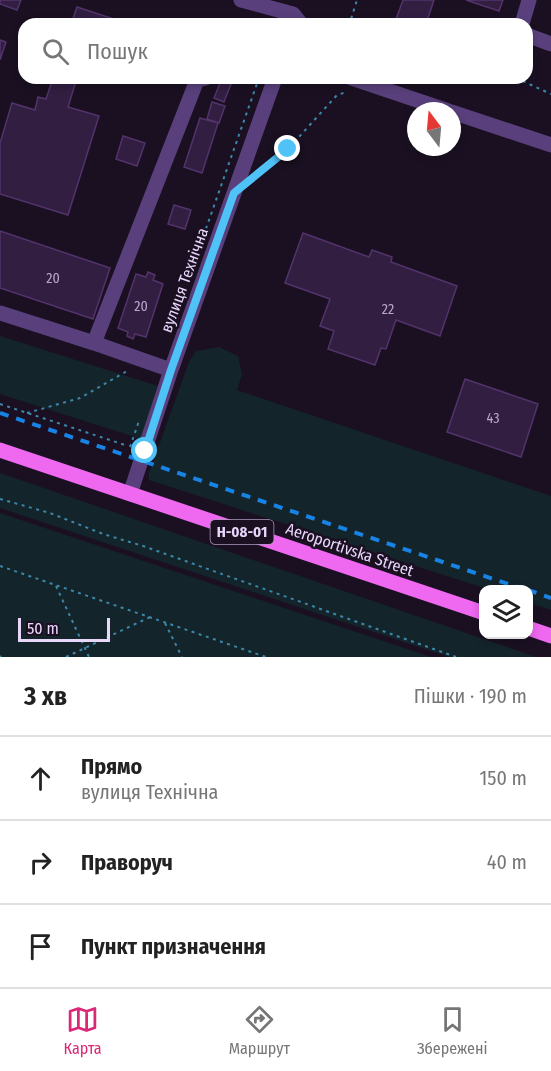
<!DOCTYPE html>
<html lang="uk">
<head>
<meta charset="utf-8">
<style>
  body { margin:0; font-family:"Fira Sans Condensed",sans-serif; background:#f6f6f6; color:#222 }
  .controls { position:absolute; right:18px; bottom:18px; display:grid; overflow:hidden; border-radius:12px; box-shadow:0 3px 9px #0003 }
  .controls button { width:54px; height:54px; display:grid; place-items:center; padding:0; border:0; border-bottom:2px solid #e0e0e0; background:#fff; color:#222; font:30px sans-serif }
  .compass { position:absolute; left:407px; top:102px; width:54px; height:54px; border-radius:50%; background:#fff; box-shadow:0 3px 9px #0003; rotate:344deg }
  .scale { position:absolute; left:18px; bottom:15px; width:92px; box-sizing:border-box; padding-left:6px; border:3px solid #e8d6fb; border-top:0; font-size:16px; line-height:21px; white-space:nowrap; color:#e8d6fb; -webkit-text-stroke:4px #1a1022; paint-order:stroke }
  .stop { position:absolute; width:18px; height:18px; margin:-14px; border:4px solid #4fc3f7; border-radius:50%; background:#fff }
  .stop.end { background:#4fc3f7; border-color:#fff; box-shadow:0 2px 6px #0008 }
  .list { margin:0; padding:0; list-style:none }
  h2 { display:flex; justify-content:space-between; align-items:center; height:78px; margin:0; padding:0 24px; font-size:26px }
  h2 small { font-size:20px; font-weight:400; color:#767676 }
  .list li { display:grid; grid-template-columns:39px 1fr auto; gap:18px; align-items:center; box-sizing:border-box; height:84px; padding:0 24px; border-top:2px solid #e0e0e0 }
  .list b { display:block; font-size:22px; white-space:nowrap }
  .list p { margin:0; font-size:20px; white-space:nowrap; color:#767676 }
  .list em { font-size:20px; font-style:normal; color:#767676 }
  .icon { flex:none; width:33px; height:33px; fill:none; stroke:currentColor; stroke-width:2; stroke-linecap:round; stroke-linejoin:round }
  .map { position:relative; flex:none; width:551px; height:657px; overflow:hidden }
  .search { position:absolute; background:#fff; box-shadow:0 3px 9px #0003; left:18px; right:18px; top:18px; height:66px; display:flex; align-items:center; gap:15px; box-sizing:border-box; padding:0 21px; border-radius:18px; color:#767676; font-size:22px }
  .sheet { height:330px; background:#fff }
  nav { display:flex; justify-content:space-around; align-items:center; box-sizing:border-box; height:84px; border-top:2px solid #e0e0e0; background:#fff; font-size:16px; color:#767676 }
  nav a { display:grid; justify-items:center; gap:3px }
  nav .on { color:#db2777 }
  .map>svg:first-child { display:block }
  .green { fill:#14242b }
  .building { fill:#321e41; stroke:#52336b; stroke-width:1.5 }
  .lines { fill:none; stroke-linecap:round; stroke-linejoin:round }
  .path { stroke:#3b87a9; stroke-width:2; stroke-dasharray:3 4.5; stroke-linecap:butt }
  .minor { stroke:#59407c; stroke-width:15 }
  .major { stroke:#ef68f0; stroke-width:15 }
  .rail { stroke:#1784e5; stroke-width:4; stroke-dasharray:9 8; stroke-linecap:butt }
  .route { stroke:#4fc3f7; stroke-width:8 }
  .labels { text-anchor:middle; stroke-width:5; stroke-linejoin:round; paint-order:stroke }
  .number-label { font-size:14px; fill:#baa8cc }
  .shield { fill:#1a1022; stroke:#aa9bba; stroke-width:1.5 }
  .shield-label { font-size:15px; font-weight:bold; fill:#e8d6fb }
  .street-label { font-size:16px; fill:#e8d6fb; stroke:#1a1022 }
</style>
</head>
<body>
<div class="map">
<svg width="551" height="657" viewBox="0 0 551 657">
  <rect width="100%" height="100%" fill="#1a1022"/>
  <path class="green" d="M0,336L158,386L141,439L0,394Z
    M219,347L238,356L242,374L237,390L551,496V610L529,603L528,590L487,589L149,480V473L189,362L196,351Z
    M0,473L536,657H449L0,508Z
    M0,513L431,657H0Z"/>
  <path class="building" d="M0,0H21L17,10L0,4Z
    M403,0H434L426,24H402L395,22Z
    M466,0H503L499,11Z
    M77,7L129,24H71Z
    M0,40L6,42L0,60Z
    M53,78H77L68,107L99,116L68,215L0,194V143L12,103L35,110L38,97L46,99Z
    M222,78L233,79L224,102L214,98Z
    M212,102L225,106L219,123L207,119Z
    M200,118L218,123L202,173L184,167Z
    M123,136L145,143L137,166L116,159Z
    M174,205L191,210L185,229L168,224Z
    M0,231L110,268L93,319L0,288Z
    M303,233L369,257L372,250L392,257L391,262L457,286L440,336L396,320L386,349L381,348L375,365L328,349L334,331L320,326L330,299L285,283Z
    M148,272L155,275L153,280L163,284L146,337L135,334L133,339L127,336L128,332L118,328L136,274L146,277Z
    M465,379L538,404L521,457L447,432Z"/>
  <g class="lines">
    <path class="path" d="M351,19L373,24
      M346,24L351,19L357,0
      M516,78L551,94
      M255,177L288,149L337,95L347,92
      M196,257L259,78
      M0,404L128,446
      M27,413L80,398L129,370
      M130,447L139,421
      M0,499L50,513L103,534L143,546L456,657
      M0,566L266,657
      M56,586L89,657
      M165,623L182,657
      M0,656L1,657
      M66,657L150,617"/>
    <path class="minor" d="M241,0L293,14L301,24
      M522,24L529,0
      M527,35L551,44
      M351,78L449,111
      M452,112L551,145
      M0,313L94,343
      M171,370L94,343L197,80L206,78
      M130,494L171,370L275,78"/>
    <path class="major" d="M0,450L484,613
      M528,628L551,636"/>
    <path class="rail" d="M0,413L526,590
      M528,590L551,598"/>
  </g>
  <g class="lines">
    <path class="route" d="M145,451L171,370L234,193L288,149"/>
  </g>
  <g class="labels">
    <g class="number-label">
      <text x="53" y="283">20</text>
      <text x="141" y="311">20</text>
      <text x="388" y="314">22</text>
      <text x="493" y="423">43</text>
    </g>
    <rect class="shield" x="210.5" y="520" width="63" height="24" rx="4.5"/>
    <g class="shield-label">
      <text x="242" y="537">Н-08-01</text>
    </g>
    <g class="street-label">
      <text transform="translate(184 280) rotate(-70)" y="6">вулиця Технічна</text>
      <text transform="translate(350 549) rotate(19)" y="6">Aeroportivska Street</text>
    </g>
  </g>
</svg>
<div class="controls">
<button><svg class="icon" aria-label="layers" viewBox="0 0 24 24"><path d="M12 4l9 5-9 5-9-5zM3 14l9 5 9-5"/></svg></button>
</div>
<svg class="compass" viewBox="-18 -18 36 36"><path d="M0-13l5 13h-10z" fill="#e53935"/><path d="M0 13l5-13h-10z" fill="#767676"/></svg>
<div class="scale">50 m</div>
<div class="stop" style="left:145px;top:451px"></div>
<div class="stop end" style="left:288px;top:149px"></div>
<div class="search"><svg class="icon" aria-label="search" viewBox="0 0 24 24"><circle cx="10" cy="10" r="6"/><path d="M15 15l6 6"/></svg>Пошук</div>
</div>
<section class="sheet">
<h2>3 хв<small>Пішки · 190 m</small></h2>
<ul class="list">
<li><svg class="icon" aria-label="ahead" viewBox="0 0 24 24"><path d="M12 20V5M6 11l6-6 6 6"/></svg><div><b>Прямо</b><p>вулиця Технічна</p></div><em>150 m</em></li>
<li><svg class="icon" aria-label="right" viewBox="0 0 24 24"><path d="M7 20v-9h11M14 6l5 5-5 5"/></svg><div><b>Праворуч</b></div><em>40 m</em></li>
<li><svg class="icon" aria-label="arrive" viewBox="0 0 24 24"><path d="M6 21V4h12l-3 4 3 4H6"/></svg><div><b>Пункт призначення</b></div></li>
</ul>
</section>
<nav>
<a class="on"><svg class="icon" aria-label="map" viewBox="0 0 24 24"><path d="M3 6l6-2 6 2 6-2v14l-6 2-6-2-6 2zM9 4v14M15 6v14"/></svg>Карта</a>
<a><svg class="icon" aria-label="directions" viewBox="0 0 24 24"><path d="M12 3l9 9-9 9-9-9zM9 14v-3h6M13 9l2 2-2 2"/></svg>Маршрут</a>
<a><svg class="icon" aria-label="saved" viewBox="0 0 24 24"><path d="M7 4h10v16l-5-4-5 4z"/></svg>Збережені</a>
</nav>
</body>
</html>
